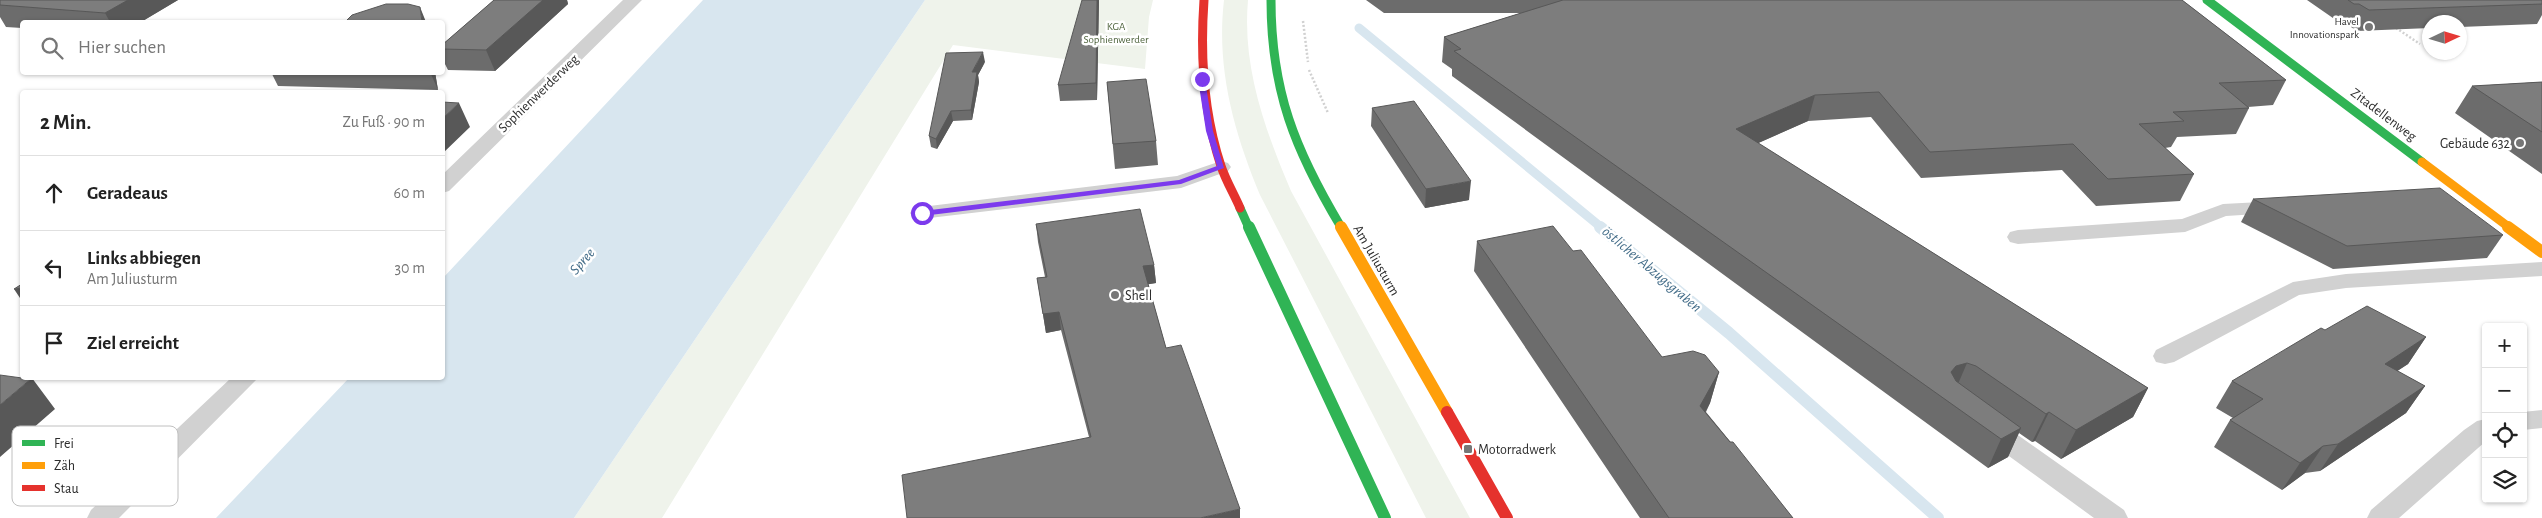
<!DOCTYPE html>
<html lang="de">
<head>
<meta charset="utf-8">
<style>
  body { margin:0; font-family:"Alegreya Sans",sans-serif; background:#f6f6f6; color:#222 }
  .controls { position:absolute; right:15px; bottom:15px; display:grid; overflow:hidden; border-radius:5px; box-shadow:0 1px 4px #0004 }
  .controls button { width:45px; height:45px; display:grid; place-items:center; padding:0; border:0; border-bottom:1px solid #e0e0e0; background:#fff; color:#222; font:25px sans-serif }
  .compass { position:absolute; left:2422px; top:15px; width:45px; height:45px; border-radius:50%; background:#fff; box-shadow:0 1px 4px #0004; rotate:86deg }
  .stop { position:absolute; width:15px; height:15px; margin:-11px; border:4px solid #7c3aed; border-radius:50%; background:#fff }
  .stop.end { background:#7c3aed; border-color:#fff; box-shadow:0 1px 5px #0008 }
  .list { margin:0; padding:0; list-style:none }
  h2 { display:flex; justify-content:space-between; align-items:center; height:65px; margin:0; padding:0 20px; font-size:21px }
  h2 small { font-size:16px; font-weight:400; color:#767676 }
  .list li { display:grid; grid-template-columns:32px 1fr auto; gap:15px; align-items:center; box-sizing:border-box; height:75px; padding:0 20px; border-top:1px solid #e0e0e0 }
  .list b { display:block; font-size:19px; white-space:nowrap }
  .list p { margin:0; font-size:16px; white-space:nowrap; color:#767676 }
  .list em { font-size:16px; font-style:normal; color:#767676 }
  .icon { flex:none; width:28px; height:28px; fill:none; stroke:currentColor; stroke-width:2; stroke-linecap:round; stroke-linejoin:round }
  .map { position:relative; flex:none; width:2542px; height:518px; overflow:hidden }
  .search { position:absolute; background:#fff; box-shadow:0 1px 4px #0004; left:20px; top:20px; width:425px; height:55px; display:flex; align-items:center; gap:12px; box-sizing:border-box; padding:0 18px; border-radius:5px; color:#767676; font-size:19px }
  .panel { position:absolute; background:#fff; box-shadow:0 1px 4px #0004; left:20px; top:90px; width:425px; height:290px; border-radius:5px }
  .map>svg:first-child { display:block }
  .green { fill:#eff3eb }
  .water { fill:#d8e6ef }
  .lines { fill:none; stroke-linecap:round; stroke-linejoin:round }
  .stream-far1 { stroke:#d8e6ef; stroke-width:9 }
  .stream { stroke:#d8e6ef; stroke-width:12 }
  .path { stroke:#d1d1d1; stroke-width:2.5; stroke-dasharray:2 2; stroke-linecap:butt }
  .lane { fill:#d1d1d1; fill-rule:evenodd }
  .fast-far1 { stroke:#30b455; stroke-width:9 }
  .fast { stroke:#30b455; stroke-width:12 }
  .slow-far1 { stroke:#ff9f0a; stroke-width:9 }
  .slow { stroke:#ff9f0a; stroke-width:12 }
  .jam-far1 { stroke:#e5322d; stroke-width:9 }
  .jam { stroke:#e5322d; stroke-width:12 }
  .wall { fill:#6c6c6c }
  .shaded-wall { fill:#585858 }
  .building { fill:#7d7d7d; stroke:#585858 }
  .route { fill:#7c3aed }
  .poi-dot { fill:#767676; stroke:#fff; stroke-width:2 }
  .labels { text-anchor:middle; stroke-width:5; stroke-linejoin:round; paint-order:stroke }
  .far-poi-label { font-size:11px; fill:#2c2c2c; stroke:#fff; text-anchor:end }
  .far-park-label { font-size:11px; fill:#4f643e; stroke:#fff }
  .street-label { font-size:14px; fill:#2c2c2c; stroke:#fff }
  .poi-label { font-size:14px; fill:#2c2c2c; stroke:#fff; text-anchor:start }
  .water-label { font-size:15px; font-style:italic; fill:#416b87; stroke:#fff }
  .key { fill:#fff; stroke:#c0c0c0; stroke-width:1 }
  .key-label { font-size:14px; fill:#2c2c2c }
</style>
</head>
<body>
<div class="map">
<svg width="2542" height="518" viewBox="0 0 2542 518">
  <rect width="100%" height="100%" fill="#fff"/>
  <path class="green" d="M925,0H1153L1149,17L1145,69L953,45L662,518H574Z
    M1224,0H1248C1242,67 1265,130 1291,191L1470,518H1426L1260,195C1234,132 1216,69 1224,0Z"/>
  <path class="water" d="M703,0H925L574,518H216L349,378H442L443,278Z"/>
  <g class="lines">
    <path class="stream-far1" d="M1359,28L1602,228"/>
    <path class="stream" d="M1600,227L1729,333L1938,518"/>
    <path class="path" d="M1303,21L1308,62
      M2396,28L2420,44
      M1309,70L1328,113"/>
    <path class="lane" d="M623,0H642L449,191L442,193V175Z
      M1221,161L1228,163L1231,167L1228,171L1181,188L921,219L913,218L910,213L913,208L921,207L1177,176Z
      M2280,201L2288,202L2291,207L2288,212L2226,216L2185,232L2018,244L2010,242L2007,237L2010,232L2018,230L2182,219L2223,204Z
      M2542,262V276L2346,288L2299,295L2174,362L2165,364L2156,362L2153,356L2156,350L2293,282L2346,274Z
      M231,378H258L119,518H87L91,510Z
      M2542,410V428L2523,430V412Z
      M1989,419L1998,421L2124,510L2128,518H2094L1980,435L1976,428L1980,421Z
      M2486,419V441L2399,518H2367L2371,510L2464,430L2477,421Z"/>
    <path class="fast-far1" d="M1271,0C1271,91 1295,150 1341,227
      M2207,0L2422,162
      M1240,208L1249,228"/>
    <path class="fast" d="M1249,227L1385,518"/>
    <path class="slow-far1" d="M2422,162L2510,228"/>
    <path class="slow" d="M1341,227L1447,412
      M2508,227L2542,252"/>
    <path class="jam-far1" d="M1204,0C1200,57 1203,112 1221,166C1226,181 1234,194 1240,208"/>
    <path class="jam" d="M1447,412L1507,518"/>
  </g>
  <path class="wall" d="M0,0H178L141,22H22V28L6,27L0,17Z
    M494,0H567L568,4L495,71L448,70L442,58V45Z
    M1099,0L1097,100L1060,101L1058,85Z
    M1366,0H2182L2286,80L2273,105L2248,107L2249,108L2236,134L2177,137L2171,147L2165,148L2194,174L2180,201L2096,206L2062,170L1921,178L1871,117L1808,121L1758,143L2148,388L2133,417L2061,459L2035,441L2032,442L2019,433L2008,457L1988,468L1452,76V69L1442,62L1444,37L1521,13H1384Z
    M2307,0H2542V15L2537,24L2460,27V22H2430V28L2357,31L2348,25H2343Z
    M985,62L978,75L979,82L972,120L953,121L937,149L931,147L929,136Z
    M271,72H435L438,90L278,86Z
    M1107,82L1156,141L1158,165L1115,169Z
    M2542,82V174L2455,113L2472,86Z
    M1372,108L1469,200L1425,208L1371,126Z
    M2253,199L2503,235L2487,258L2333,269L2241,222Z
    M1036,224L1154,265L1156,283L1148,284L1166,348L1240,509L1089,437L1061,330L1046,333L1037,278L1045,277L1038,242Z
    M1477,241L1573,251L1662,357L1719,372L1710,403L1706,412L1793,518H1640L1474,271Z
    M2325,330L2426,337L2408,364L2397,371L2425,386L2406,413L2320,471L2305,473L2282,490L2214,447L2230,420L2233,418L2216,408L2232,381Z"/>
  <path class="shaded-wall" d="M128,0H178L141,22H110L105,13Z
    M543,0H567L568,4L495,71L486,50Z
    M1097,0H1099L1097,100L1096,83Z
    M420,7L426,22H422Z
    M983,52L985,62L978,75L979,82L972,120L971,110L972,72Z
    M430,72H435L438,90Z
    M1815,95L1808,121L1729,156L1736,129Z
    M459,103L470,127L442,154V119Z
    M951,111L953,121L937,149L936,139Z
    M1471,181L1469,200L1425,208L1426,189Z
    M1154,265L1156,283L1144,285L1143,266Z
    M22,288V301L14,289Z
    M1059,312L1061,330L1046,333L1043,314Z
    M2426,337L2408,364L2367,391L2385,364Z
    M1967,363L1955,391L1951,372L1956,366Z
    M1719,372L1710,403L1692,437L1700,406Z
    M32,378L55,409L0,457V405Z
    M2425,386L2406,413L2320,471L2338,444Z
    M2148,388L2133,417L2061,459L2076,430Z
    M2049,412L2035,441L2032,442L2046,414Z
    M2021,428L2008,457L1988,468L2001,439Z
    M2323,446L2305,473L2282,490L2300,463Z
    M1240,509V518H1200Z"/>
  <path class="building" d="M0,0H128L105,13L0,5Z
    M494,0H543L486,50L442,49V45Z
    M1082,0H1097L1096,83L1058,85Z
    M1563,0H2182L2286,80L2219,83L2249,108L2173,112L2184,121L2139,124L2194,174L2108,179L2073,144L1930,152L1879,92L1815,95L1736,129L2148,388L2076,430L2049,412L2046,414L1976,366L1967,363L1956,366L1951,372L1956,381L2021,428L2001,439L1454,51L1461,49L1444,37Z
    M2348,0H2542V4L2369,10L2359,4H2354Z
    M386,4H408L420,7L422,22H345L352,15Z
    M983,52L972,72H977L971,110L951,111L936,139L929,136L946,53Z
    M1146,79L1156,141L1113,144L1107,82Z
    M2542,82V132L2472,86Z
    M1414,101L1471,181L1426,189L1372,108Z
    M442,102L459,103L442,119Z
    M2440,188L2503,235L2347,246L2253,199Z
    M1140,209L1154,265L1143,266L1166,348L1181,345L1240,509L1200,518H907L902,475L1091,437L1059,312L1043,314L1037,278L1047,277L1036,224Z
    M1553,226L1573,251L1581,250L1662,357L1693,351L1705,355L1719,372L1700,406L1730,442H1733L1793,518H1669L1477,241Z
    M22,284V288L14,289Z
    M2367,306L2426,337L2385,364L2425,386L2338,444L2323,446L2300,463L2230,420L2263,399L2232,381L2321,328L2325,330Z
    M0,375L22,378H32L0,405Z"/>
  <path class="route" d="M1202,77L1205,79L1213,131L1224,168L1181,184L922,216L918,213L922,211L1179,180L1217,166L1206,131L1198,79Z"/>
  <g class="poi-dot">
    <circle cx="2369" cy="27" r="5"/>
    <circle cx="2520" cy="143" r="5"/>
    <circle cx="1115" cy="295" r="5"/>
    <rect x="1463" y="444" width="10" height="10" rx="2.5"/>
  </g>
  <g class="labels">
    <g class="far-poi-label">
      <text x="2359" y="25">Havel<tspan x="2359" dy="13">Innovationspark</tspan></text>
    </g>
    <g class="far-park-label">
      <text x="1116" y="30">KGA<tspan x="1116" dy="13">Sophienwerder</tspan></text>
    </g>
    <g class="street-label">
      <text transform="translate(538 93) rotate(-44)" y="5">Sophienwerderweg</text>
      <text transform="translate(2384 114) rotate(37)" y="5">Zitadellenweg</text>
      <text transform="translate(1377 260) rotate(60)" y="5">Am Juliusturm</text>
    </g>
    <g class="poi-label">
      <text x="2510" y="148" text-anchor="end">Gebäude 632</text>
      <text x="1125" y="300">Shell</text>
      <text x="1478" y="454">Motorradwerk</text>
    </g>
    <g class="water-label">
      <text transform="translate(582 261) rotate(-49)" y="5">Spree</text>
      <text transform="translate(1652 269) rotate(40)" y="5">östlicher Abzugsgraben</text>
    </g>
  </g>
  <rect x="12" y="426" width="166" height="80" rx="8" class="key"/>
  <rect x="22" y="440" width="23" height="6" fill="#30b455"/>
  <rect x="22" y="462" width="23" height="7" fill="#ff9f0a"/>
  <rect x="22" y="485" width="23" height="6" fill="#e5322d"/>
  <g class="key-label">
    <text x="54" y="448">Frei</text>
    <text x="54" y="470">Zäh</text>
    <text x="54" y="493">Stau</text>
  </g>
</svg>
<div class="controls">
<button>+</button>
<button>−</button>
<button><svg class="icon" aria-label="locate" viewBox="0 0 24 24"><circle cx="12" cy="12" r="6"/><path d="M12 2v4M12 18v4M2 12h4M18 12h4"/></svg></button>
<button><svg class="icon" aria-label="layers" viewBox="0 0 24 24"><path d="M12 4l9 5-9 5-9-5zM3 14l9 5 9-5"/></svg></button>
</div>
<svg class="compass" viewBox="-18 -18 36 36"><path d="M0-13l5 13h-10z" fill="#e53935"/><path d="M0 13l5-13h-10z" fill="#767676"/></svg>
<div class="stop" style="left:922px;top:213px"></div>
<div class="stop end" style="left:1202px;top:79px"></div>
<div class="search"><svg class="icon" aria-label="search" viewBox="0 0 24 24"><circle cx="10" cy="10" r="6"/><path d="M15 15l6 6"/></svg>Hier suchen</div>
<section class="panel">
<h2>2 Min.<small>Zu Fuß · 90 m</small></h2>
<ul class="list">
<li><svg class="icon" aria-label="ahead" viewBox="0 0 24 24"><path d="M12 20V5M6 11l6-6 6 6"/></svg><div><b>Geradeaus</b></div><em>60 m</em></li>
<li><svg class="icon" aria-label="left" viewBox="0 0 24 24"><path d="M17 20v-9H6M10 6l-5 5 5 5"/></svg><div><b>Links abbiegen</b><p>Am Juliusturm</p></div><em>30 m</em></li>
<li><svg class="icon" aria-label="arrive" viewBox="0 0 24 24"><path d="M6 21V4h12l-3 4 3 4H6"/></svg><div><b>Ziel erreicht</b></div></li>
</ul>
</section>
</div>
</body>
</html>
